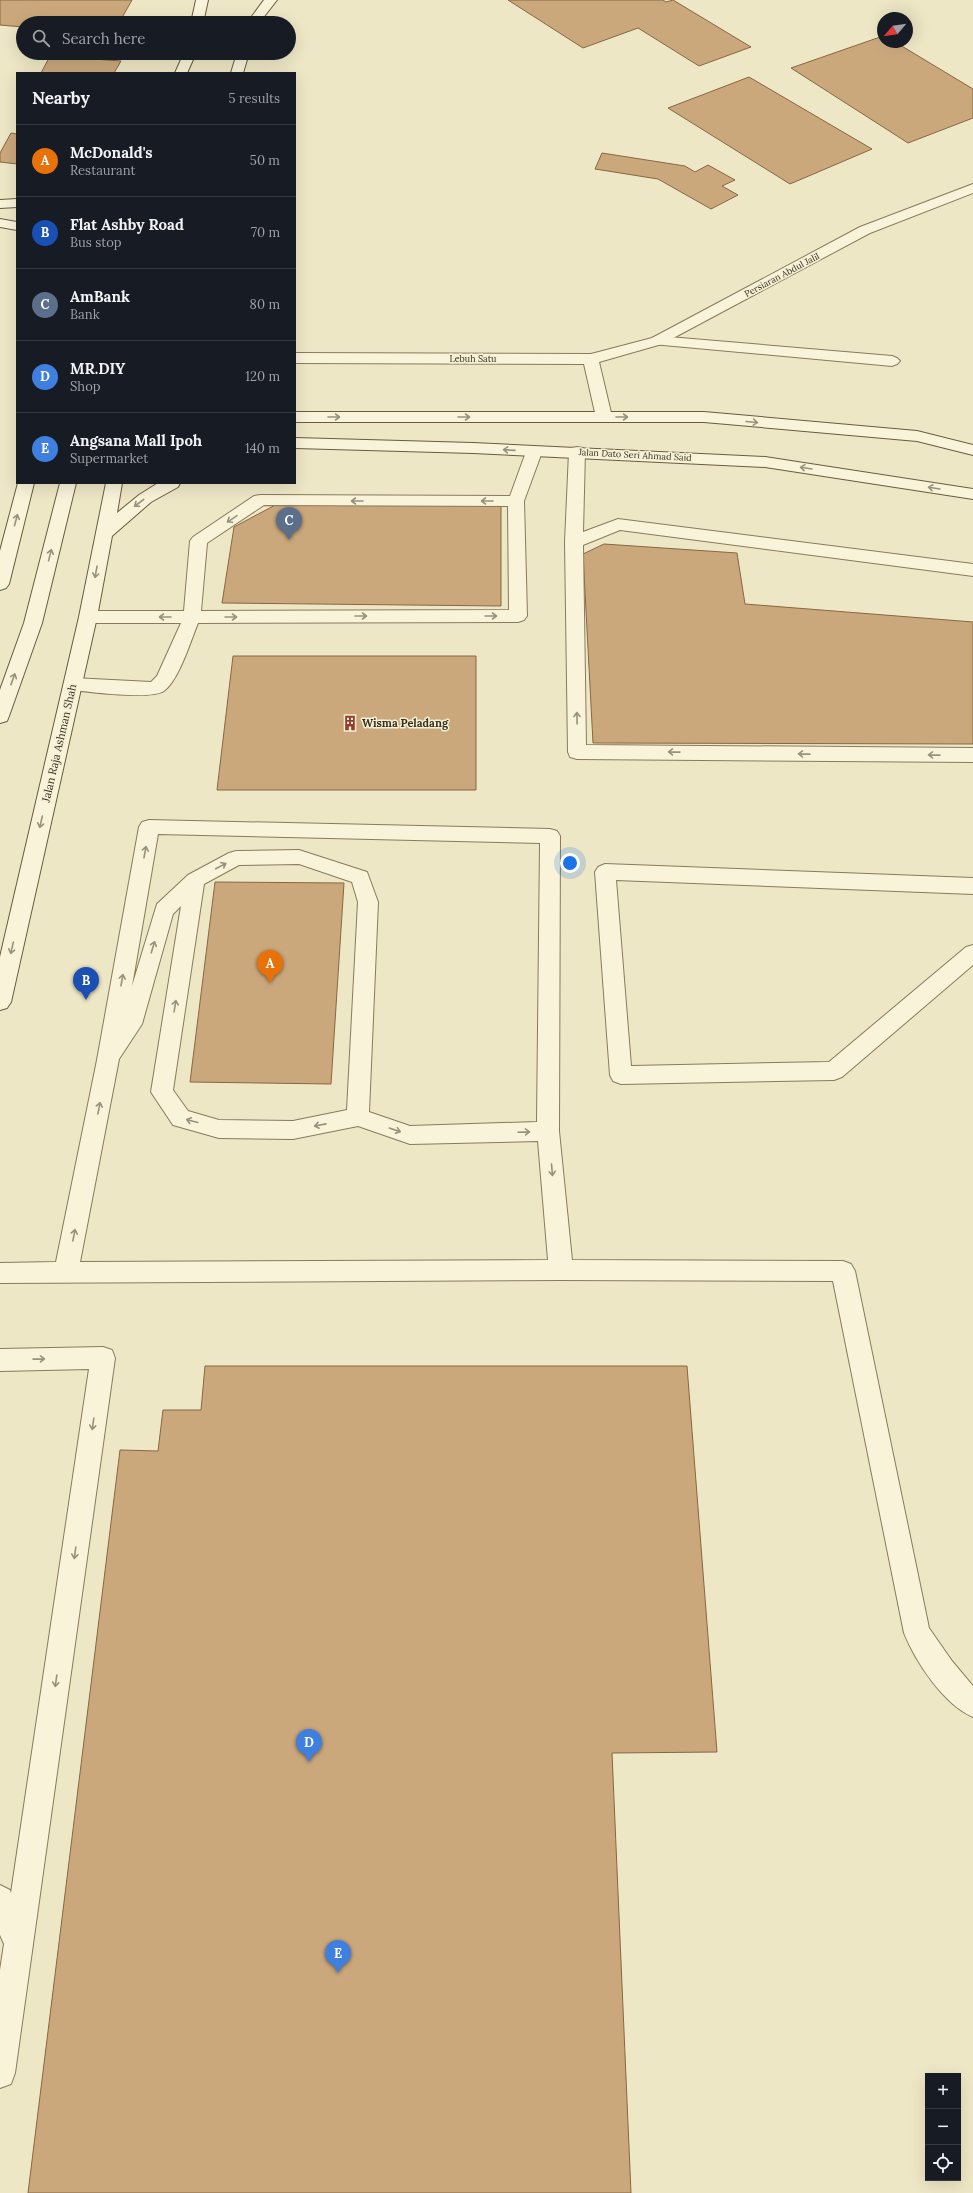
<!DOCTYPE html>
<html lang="en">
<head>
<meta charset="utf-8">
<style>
  body { margin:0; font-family:Lora,serif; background:#242831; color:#f1f3f6 }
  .controls { position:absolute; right:12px; bottom:12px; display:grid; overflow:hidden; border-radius:0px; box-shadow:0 4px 16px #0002 }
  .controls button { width:36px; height:36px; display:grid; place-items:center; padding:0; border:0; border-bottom:1px solid #363941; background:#171b24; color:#f1f3f6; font:20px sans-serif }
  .compass { position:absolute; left:877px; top:12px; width:36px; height:36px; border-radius:50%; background:#171b24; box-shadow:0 4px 16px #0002; rotate:241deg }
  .you { position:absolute; left:570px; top:863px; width:14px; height:14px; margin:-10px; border:3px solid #fff; border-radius:50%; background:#1a73e8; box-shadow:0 0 0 6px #1a73e833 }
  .badge { display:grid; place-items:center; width:26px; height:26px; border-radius:50%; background:#c8a09c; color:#fff; font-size:13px; font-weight:700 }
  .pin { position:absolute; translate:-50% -33px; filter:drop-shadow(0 1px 2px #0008) }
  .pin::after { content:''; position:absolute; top:21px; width:14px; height:12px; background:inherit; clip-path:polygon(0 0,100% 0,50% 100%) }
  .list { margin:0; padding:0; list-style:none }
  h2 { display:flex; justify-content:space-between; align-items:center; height:52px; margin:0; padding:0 16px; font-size:17px }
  h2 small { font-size:13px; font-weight:400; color:#9ea1a6 }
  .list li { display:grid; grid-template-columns:26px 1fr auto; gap:12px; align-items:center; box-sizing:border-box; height:72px; padding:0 16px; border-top:1px solid #363941 }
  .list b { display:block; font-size:15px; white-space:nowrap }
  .list p { margin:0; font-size:13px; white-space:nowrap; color:#9ea1a6 }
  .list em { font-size:13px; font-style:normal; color:#9ea1a6 }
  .icon { flex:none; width:22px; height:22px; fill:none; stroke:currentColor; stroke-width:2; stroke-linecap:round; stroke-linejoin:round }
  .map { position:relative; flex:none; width:973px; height:2193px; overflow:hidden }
  .search { position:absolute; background:#171b24; box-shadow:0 4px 16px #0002; left:16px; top:16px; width:280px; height:44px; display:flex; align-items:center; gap:10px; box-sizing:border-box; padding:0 14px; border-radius:22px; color:#9ea1a6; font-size:15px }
  .panel { position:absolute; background:#171b24; box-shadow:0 4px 16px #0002; left:16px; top:72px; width:280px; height:412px; border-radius:0px }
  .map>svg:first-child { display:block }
  .building { fill:#cba87c; stroke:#876742 }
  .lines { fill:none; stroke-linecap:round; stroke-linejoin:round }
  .lane-casing { stroke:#897a5c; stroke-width:2 }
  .street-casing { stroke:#897a5c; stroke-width:2 }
  .secondary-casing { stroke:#6a5b3f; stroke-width:2 }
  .lane { fill:#f8f3d9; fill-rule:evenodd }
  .street { fill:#f8f3d9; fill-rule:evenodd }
  .secondary { fill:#f8f3d9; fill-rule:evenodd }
  .oneway { stroke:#98917c }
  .labels { text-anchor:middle; stroke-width:3; stroke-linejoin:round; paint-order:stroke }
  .far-street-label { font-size:9px; fill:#392f1f; stroke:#f5f0d5 }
  .poi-label { font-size:11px; font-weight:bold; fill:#392f1f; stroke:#f5f0d5; text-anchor:start }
  .street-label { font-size:11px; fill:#392f1f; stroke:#f5f0d5 }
</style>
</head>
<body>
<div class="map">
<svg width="973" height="2193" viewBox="0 0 973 2193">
  <rect width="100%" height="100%" fill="#eee7c6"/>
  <path class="building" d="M0,0H132L119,23H23V27L0,25Z
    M508,0H663L666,2L673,0L751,47L699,66L638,28L583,48Z
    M883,36V42H895L973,89V118L908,143L791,68Z
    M50,56L121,61L114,73H41Z
    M749,77L872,149L790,184L668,108Z
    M11,133L17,134V164L0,162V153Z
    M602,153L685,166L695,172L708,165L735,180L722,186L738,195L711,209L658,179L595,169Z
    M279,503L501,505V606L222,603L234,527Z
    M604,544L737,553L745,604L973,622V744L593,743L583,554Z
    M233,656H476V790H217Z
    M215,882L344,883L331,1084L190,1082Z
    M205,1366H687L717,1752L612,1753L631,2193H28L120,1450L158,1451L163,1410H201Z"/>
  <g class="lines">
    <g class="lane-casing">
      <path id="lane" d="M657,336L892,356L897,358L900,361L897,364L892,366L652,344L649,341L652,338Z
        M534,447L540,448L542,452L524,501L527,616L524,620L518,622L198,623C191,640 179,680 164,691C151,700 91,692 73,690L67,688L64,684L67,680L73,678L151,682L157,676L181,623H88L82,621L79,617L82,613L88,611H184L190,541L193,537L254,496L260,495L510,496L526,452L528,448ZM264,505L508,506L509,610L201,611L207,543Z
        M577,447L583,448L585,452L583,532L618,519L973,564V576L620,530L583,545L586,745L973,748V762L577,759L570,757L568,752L565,542L569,452L571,448Z
        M149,820L550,829L557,831L560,836L559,1131L572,1260L843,1261L851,1264L855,1271L929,1628L952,1661L973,1686V1717C944,1705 915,1661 904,1633L833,1281L561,1280L0,1283V1263L56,1262L97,1060L139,827L142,822ZM158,834L540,843L537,1122L410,1126L369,1112L378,902L367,872L299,850L236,851L229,853L188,875L157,904L132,986ZM299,864L352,882L358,902L347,1110L293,1121L219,1120L188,1111L173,1090L204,884L239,865ZM181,906L151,1092L173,1125L219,1138L293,1139L358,1126L410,1144L538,1141L548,1260L80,1262L119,1059L142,1024L173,914Z
        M605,864L973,878V894L616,880L631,1066L829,1062L966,947L973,945V965L842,1077L834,1080L621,1084L613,1081L610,1075L595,872L598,867Z
        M103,1347L112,1350L115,1358L15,2073L11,2084L0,2088V1970L4,1944L0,1935V1885L10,1890L11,1893L89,1369L0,1371V1349Z"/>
    </g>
    <g class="street-casing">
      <path id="street" d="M973,184V193L870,233L662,344L599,362L612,417L610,420H598L596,417L584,364L295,363V353L591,354L652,338L860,227Z"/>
    </g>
    <g class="secondary-casing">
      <path id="secondary" d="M196,0H208L203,23H191Z
        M264,0H277L259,23H247Z
        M184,53H196L187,73H175Z
        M237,53H249L243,73H231Z
        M17,199V207L0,208V200Z
        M0,219L17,222V230L0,227Z
        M295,412H704L917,431L973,445V455L917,441L704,422H295Z
        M295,438L473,443L765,457L973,489V499L765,467L473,453L295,448Z
        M18,483H34L9,584L6,588L0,590V551Z
        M60,483H76L42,623L9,716L7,721L0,723V690L24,623Z
        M106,483H122L117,513L139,495L158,483H180L178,487L151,502L112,536L97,617L11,1002L7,1008L0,1010V957L79,617Z"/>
    </g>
    <use href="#lane" class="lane"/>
    <use href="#street" class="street"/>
    <use href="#secondary" class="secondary"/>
  </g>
  <defs><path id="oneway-shaft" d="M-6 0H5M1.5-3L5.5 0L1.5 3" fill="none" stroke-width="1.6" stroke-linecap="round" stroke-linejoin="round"/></defs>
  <g class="oneway">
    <use href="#oneway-shaft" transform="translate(334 417)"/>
    <use href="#oneway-shaft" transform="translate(464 417)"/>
    <use href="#oneway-shaft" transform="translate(622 417)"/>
    <use href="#oneway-shaft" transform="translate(752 422) rotate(5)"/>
    <use href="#oneway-shaft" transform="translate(509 450) rotate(-176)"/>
    <use href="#oneway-shaft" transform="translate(806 468) rotate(-171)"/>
    <use href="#oneway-shaft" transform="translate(934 488) rotate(-171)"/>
    <use href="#oneway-shaft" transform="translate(357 501) rotate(-180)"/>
    <use href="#oneway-shaft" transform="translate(487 501) rotate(-180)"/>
    <use href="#oneway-shaft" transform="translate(139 503) rotate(143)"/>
    <use href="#oneway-shaft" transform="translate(232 519) rotate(146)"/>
    <use href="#oneway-shaft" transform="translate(16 520) rotate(-75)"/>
    <use href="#oneway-shaft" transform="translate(50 555) rotate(-76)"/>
    <use href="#oneway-shaft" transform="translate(96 572) rotate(100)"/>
    <use href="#oneway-shaft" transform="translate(361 616)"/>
    <use href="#oneway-shaft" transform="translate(491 616)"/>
    <use href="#oneway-shaft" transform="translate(165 617) rotate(180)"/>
    <use href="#oneway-shaft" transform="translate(231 617)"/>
    <use href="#oneway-shaft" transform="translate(13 679) rotate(-70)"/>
    <use href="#oneway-shaft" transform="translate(577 718) rotate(-91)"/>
    <use href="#oneway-shaft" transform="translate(674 752) rotate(-179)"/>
    <use href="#oneway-shaft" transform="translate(804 754) rotate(-179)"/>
    <use href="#oneway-shaft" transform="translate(934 755) rotate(-179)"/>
    <use href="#oneway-shaft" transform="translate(41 822) rotate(103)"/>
    <use href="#oneway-shaft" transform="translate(145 852) rotate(-80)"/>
    <use href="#oneway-shaft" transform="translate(221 866) rotate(-28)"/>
    <use href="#oneway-shaft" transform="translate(153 947) rotate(-73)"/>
    <use href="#oneway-shaft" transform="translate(12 948) rotate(103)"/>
    <use href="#oneway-shaft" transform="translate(122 980) rotate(-80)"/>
    <use href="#oneway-shaft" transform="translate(175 1006) rotate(-81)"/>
    <use href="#oneway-shaft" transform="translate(99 1108) rotate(-79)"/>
    <use href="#oneway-shaft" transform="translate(192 1121) rotate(-165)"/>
    <use href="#oneway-shaft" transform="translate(320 1125) rotate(169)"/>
    <use href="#oneway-shaft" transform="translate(395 1130) rotate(19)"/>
    <use href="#oneway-shaft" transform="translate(524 1132) rotate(-2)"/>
    <use href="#oneway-shaft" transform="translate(552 1170) rotate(85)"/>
    <use href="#oneway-shaft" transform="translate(74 1235) rotate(-79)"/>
    <use href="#oneway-shaft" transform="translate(39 1359) rotate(-1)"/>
    <use href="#oneway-shaft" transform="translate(93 1424) rotate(98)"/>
    <use href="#oneway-shaft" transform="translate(75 1553) rotate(98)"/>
    <use href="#oneway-shaft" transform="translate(56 1681) rotate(98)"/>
  </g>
  <defs>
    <g id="building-bare" transform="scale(1.2)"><path d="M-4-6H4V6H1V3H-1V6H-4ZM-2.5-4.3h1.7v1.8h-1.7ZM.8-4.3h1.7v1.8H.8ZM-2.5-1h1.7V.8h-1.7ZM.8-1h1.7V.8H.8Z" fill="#963b2d" stroke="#f5f0d5" stroke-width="2.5" paint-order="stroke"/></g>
  </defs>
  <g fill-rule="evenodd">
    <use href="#building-bare" x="350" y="723"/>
  </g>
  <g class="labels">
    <g class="far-street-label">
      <text transform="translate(782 275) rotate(-28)" y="3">Persiaran Abdul Jalil</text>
      <text x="473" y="362">Lebuh Satu</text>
      <text transform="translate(635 455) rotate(3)" y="3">Jalan Dato Seri Ahmad Said</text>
    </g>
    <g class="poi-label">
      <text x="362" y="727">Wisma Peladang</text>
    </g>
    <g class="street-label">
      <text transform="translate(59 743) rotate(-77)" y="4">Jalan Raja Ashman Shah</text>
    </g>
  </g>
</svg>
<div class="controls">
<button>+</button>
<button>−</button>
<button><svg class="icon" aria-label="locate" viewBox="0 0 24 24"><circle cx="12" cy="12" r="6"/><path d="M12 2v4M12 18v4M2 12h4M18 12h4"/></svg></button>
</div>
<svg class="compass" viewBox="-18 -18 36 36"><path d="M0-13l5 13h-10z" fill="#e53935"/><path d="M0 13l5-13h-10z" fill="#9ea1a6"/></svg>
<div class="you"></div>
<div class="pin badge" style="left:270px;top:983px;background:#e8710a">A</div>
<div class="pin badge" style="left:86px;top:1000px;background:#1a4fb4">B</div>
<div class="pin badge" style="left:289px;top:540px;background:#5c6f8a">C</div>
<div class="pin badge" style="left:309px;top:1762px;background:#3f7fe0">D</div>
<div class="pin badge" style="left:338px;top:1973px;background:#3f7fe0">E</div>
<div class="search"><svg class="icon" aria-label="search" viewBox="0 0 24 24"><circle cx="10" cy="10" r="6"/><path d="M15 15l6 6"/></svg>Search here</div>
<section class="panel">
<h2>Nearby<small>5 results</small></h2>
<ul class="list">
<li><span class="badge" style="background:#e8710a">A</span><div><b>McDonald's</b><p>Restaurant</p></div><em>50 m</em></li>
<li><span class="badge" style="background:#1a4fb4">B</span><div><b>Flat Ashby Road</b><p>Bus stop</p></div><em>70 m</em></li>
<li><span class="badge" style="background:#5c6f8a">C</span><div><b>AmBank</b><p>Bank</p></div><em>80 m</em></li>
<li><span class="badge" style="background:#3f7fe0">D</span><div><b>MR.DIY</b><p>Shop</p></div><em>120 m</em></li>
<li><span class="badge" style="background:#3f7fe0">E</span><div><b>Angsana Mall Ipoh</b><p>Supermarket</p></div><em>140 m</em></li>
</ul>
</section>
</div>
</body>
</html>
